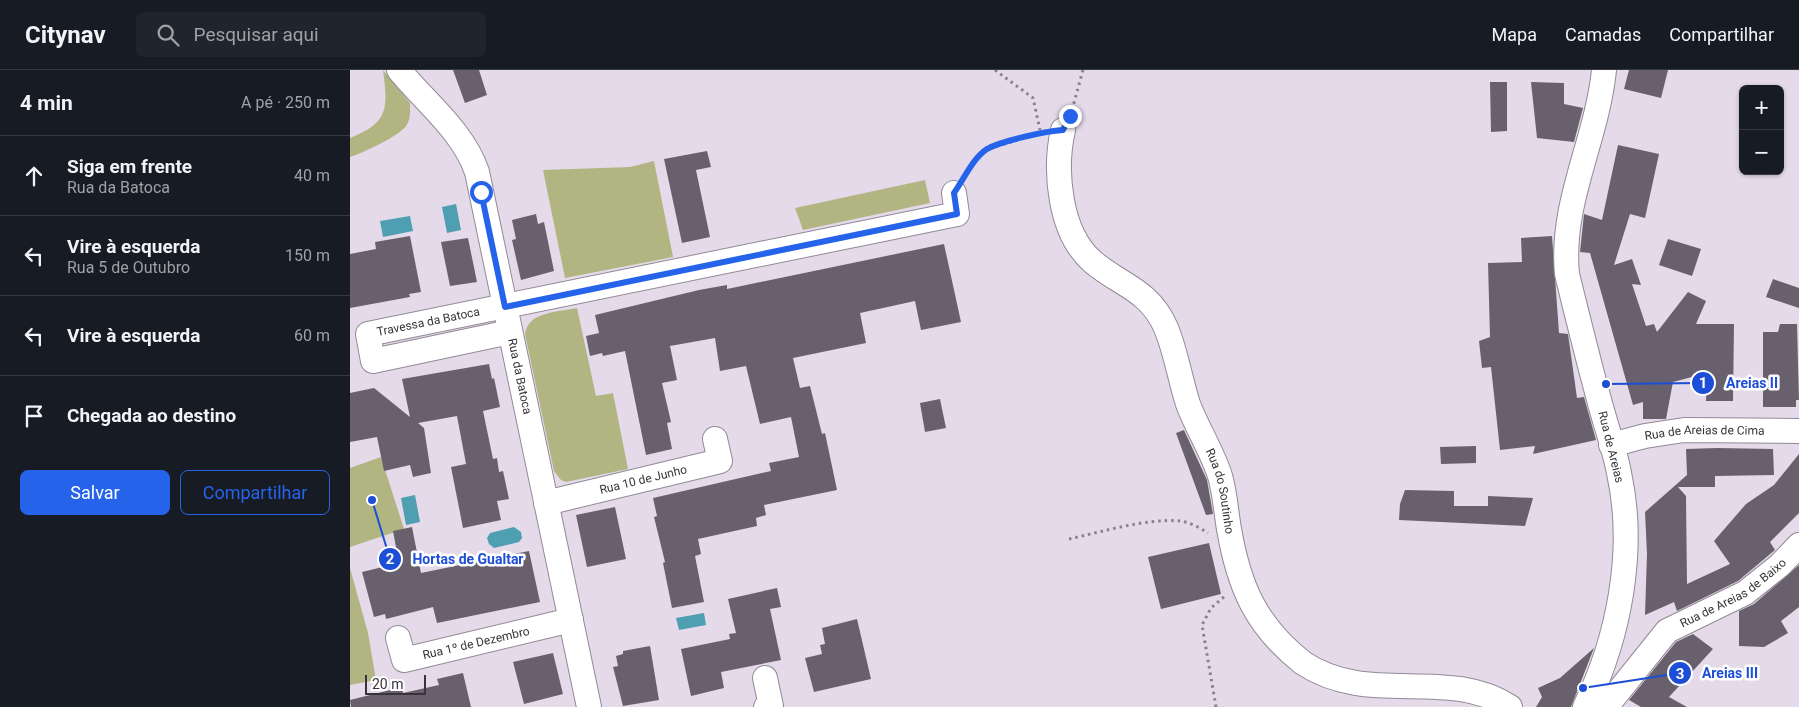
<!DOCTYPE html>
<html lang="pt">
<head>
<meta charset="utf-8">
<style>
  body { margin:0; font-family:Roboto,sans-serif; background:#20242c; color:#f1f3f6 }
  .controls { position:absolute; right:15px; top:15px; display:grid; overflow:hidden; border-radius:8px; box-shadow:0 1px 4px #0004 }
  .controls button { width:45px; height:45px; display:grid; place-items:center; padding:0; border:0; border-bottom:1px solid #363941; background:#171b24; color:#f1f3f6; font:25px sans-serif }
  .scale { position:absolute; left:15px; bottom:12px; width:61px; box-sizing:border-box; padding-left:5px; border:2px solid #38343a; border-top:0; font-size:14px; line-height:18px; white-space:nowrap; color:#38343a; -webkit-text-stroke:4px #fff; paint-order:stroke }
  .stop { position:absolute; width:15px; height:15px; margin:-11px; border:4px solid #2563eb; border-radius:50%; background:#fff }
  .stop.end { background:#2563eb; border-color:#fff; box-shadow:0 1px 5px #0008 }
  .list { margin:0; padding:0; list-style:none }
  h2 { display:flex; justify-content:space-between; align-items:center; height:65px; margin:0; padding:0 20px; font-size:21px }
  h2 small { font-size:16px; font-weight:400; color:#9ea1a6 }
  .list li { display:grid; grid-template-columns:32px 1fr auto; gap:15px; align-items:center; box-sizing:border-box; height:80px; padding:0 20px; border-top:1px solid #363941 }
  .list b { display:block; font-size:19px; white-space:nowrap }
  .list p { margin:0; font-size:16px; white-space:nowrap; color:#9ea1a6 }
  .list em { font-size:16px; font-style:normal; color:#9ea1a6 }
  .actions { display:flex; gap:10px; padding:15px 20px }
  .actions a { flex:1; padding:11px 0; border:1px solid #2563eb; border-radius:8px; text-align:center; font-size:18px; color:#2563eb }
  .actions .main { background:#2563eb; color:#fff }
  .icon { flex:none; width:28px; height:28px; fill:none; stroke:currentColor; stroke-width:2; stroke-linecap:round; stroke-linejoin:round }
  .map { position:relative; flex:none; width:1449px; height:637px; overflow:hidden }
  header { display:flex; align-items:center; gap:30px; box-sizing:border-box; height:70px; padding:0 25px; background:#171b24; border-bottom:1px solid #363941 }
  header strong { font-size:24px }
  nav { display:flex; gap:28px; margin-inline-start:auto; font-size:18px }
  .search { width:350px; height:45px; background:#20242c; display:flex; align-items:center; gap:12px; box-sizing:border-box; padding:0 18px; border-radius:8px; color:#9ea1a6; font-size:19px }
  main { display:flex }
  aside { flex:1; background:#171b24 }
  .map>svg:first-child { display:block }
  .green { fill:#b1b582 }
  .water { fill:#4f9fb3 }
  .building { fill:#69606e }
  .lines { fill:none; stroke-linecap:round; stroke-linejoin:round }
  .minor-casing { stroke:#928997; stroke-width:26 }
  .path { stroke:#88818b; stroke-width:3; stroke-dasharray:2.5 4; stroke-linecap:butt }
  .minor { stroke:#fff; stroke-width:24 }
  .route { stroke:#2563eb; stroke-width:6 }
  .labels { text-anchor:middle; stroke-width:5; stroke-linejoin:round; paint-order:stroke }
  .street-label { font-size:12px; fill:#38343a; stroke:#fff }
  .leader { fill:none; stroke:#1d4ed8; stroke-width:2 }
  .callout-dot { fill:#1d4ed8; stroke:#fff; stroke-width:2 }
  .mark-label { font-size:15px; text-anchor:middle; font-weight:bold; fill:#fff }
  .callout-label { font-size:14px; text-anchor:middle; font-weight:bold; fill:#1d4ed8; stroke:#fff; stroke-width:5; stroke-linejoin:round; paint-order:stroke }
</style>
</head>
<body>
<header>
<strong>Citynav</strong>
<div class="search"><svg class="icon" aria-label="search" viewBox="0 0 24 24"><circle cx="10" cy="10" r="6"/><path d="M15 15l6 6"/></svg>Pesquisar aqui</div>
<nav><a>Mapa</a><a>Camadas</a><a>Compartilhar</a></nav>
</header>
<main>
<aside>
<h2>4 min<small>A pé · 250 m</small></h2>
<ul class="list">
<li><svg class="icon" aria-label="ahead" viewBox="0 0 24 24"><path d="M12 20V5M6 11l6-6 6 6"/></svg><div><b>Siga em frente</b><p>Rua da Batoca</p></div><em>40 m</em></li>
<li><svg class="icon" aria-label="left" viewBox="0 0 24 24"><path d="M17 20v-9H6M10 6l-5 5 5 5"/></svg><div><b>Vire à esquerda</b><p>Rua 5 de Outubro</p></div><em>150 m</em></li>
<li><svg class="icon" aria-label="left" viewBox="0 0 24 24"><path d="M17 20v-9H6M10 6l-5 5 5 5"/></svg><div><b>Vire à esquerda</b></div><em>60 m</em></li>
<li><svg class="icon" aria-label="arrive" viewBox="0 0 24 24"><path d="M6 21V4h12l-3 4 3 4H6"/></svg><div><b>Chegada ao destino</b></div></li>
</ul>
<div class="actions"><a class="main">Salvar</a><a>Compartilhar</a></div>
</aside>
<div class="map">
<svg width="1449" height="637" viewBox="0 0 1449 637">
  <rect width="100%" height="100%" fill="#e4daea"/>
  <path class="green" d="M33,0L60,33C60,40 61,50 56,56C49,66 13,83 0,87V68C39,53 38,38 33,0Z
    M304,91L323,187L215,208L193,100L280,97Z
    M575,110L580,133L453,160L445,138Z
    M227,238L246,326L263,323L278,399L216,412L211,410L204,401L175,264C178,241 209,242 227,238Z
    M31,387L54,459L0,477V398Z
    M0,498L18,563L26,610L0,615Z"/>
  <path class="water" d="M106,134L111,160L97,163L92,137Z
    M60,146L63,161L33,167L30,151Z
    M65,425L70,452L56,455L51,428Z
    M164,457L171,462L172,468L169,472L144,478L139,474L137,468L140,463Z
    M354,543L356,555L329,560L326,548Z"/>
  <path class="building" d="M103,0H129L137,25L115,33Z
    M1279,0H1318L1311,28L1274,19Z
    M1140,12H1157V61L1141,62Z
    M1181,12L1214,13V34L1233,38L1224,72L1187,68Z
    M1268,75L1309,84L1295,148L1280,144L1264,195L1282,189L1291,215L1282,214L1296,256L1304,254L1307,262L1338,222L1356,231L1346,254H1384L1383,331H1356L1357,303L1323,312L1316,349H1293V332L1283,335L1240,183L1230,182L1234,144L1252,150Z
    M357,81L361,97L346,100L360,167L332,173L314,89Z
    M186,144L188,154L194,152L204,201L171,210L162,170L166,169L162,150Z
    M60,166L71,222L59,224L60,227L0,238V184L26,179L25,172Z
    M1202,166L1209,263L1218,264L1227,328L1234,327L1246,370L1183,384L1185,376L1150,380L1141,297L1132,298L1129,271L1140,267L1138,193L1172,192L1171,168Z
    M118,168L127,212L100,216L91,172Z
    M1318,169L1351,179L1342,206L1309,195Z
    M594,174L611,252L571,260L565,231L510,243L516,273L443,288L450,318L460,316L472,364L475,363L487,420L414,435L416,445L406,448L407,456L348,469L351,484L345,486L354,532L322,538L313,493L315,492L304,447L307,446L303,428L421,401L419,393L449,387L441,347L410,354L396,296L370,301L365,268L320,276L327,310L312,313L321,352L317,353L322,379L296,385L275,281L253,286L252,283L240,286L236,266L249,263L245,245L349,220L377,215V219Z
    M1423,209L1449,218V238L1416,227Z
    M1430,254H1447L1449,330H1446V337H1413V262H1428Z
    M139,294L142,309L144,308L150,337L133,341L143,389L147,388L149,402L153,401L159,429L147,431L151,450L113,458L101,397L116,394L107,346L68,353L74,358L81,403L63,407L60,395L34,401L27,367L0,372V323L24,318L60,347L52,309Z
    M590,329L596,358L575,362L570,333Z
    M834,360L857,410L863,444L856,445L826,363Z
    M1126,376V393L1091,394L1090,377Z
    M1367,378L1423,379L1424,405L1365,406V417H1328L1336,426L1337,514L1380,494L1364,471L1396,434L1424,415L1449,384V443L1420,472L1425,480L1388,511L1327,541L1324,532L1295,545L1297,484L1295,442L1337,405L1336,379Z
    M1055,420L1104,421V436H1138V426L1183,428L1175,456L1049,450L1050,434Z
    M265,437L276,489L237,497L226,445Z
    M62,457L71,503L179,481L190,532L87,553L83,537L36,549L35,544L24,547L12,502L49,493L43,461Z
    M859,473L871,524L811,539L798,487Z
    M1449,495V537L1431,551L1438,563L1414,577L1389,576V541L1404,534Z
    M427,518L431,537L420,539L431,590L371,602L374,618L341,626L331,579L380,569L379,564L386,563L378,529Z
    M507,549L521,609L464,622L455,588L472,584L470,575L475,574L472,558Z
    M1343,564L1363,579L1319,627L1337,637H1291L1279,630L1326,572Z
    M300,576L309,630L273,636L263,597L268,596L266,586L273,584V581Z
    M1244,578L1221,637H1186L1192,627L1188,618L1210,608Z
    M203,583L213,624L174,634L163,592Z
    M113,603L121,637H1L0,630L40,620L52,618L53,623L89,615L87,609Z"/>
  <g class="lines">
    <g class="minor-casing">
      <g id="minor">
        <path id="s1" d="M49,0C76,33 113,61 127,102L239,637"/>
        <path id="s2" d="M713,60C704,100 709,163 743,192C770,215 800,220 816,258C826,282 830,309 838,334C847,358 862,381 870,406C875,423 876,442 879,459C889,517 906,556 953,593C1019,637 1097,596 1160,637"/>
        <path id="s3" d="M160,262L23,291L18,264L607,144L604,123"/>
        <path id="s4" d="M1261,375L1295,366L1334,360L1449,361"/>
        <path id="s5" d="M196,433L370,391L365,369"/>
        <path d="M48,568L54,590L221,550"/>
        <path d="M415,608L421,636L416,637"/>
        <path d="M1235,637C1269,568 1286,480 1269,403C1265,381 1257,359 1251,337C1239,293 1228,249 1217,204C1210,133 1247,70 1254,0"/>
        <path id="s6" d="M1256,637L1317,561L1395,523L1430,495L1449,475"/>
      </g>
    </g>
    <path class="path" d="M645,0L683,28L690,60
      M722,40L733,0
      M615,107L627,89L638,79L691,63
      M719,469C752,462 796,448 830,451C840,452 850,458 858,463
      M866,637L852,555L861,538L875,526"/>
    <use href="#minor" class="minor"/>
  </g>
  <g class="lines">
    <path class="route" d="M131,122L155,237L607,144L604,123C614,109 623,88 637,79C651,71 696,61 713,60L720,46"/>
  </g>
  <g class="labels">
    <g class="street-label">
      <text dy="4" stroke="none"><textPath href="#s3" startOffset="229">Travessa da Batoca</textPath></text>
      <text dy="4" stroke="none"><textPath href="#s1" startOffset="338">Rua da Batoca</textPath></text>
      <text dy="4" stroke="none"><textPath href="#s4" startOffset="95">Rua de Areias de Cima</textPath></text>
      <text transform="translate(1261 377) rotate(76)" y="4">Rua de Areias</text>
      <text dy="4" stroke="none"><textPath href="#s5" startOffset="100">Rua 10 de Junho</textPath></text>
      <text dy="4" stroke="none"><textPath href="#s2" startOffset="414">Rua do Soutinho</textPath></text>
      <text dy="4" stroke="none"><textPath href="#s6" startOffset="174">Rua de Areias de Baixo</textPath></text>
      <text transform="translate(126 573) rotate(-13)" y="4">Rua 1º de Dezembro</text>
    </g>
  </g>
  <path class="leader" d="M1256 314L1353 313M22 430L40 489M1233 618L1330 603"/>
  <g class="callout-dot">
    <circle cx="1256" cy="314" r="5"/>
    <circle cx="22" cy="430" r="5"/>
    <circle cx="1233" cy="618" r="5"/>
    <circle cx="1353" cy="313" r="12"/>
    <circle cx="40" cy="489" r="12"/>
    <circle cx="1330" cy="603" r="12"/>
  </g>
  <g class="mark-label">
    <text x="1353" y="318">1</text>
    <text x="40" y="494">2</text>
    <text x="1330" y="609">3</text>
  </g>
  <g class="callout-label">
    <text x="1402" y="318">Areias II</text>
    <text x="118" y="494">Hortas de Gualtar</text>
    <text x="1380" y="608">Areias III</text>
  </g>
</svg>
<div class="controls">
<button>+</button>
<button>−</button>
</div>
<div class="scale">20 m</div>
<div class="stop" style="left:131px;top:122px"></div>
<div class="stop end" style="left:720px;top:46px"></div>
</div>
</main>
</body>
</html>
